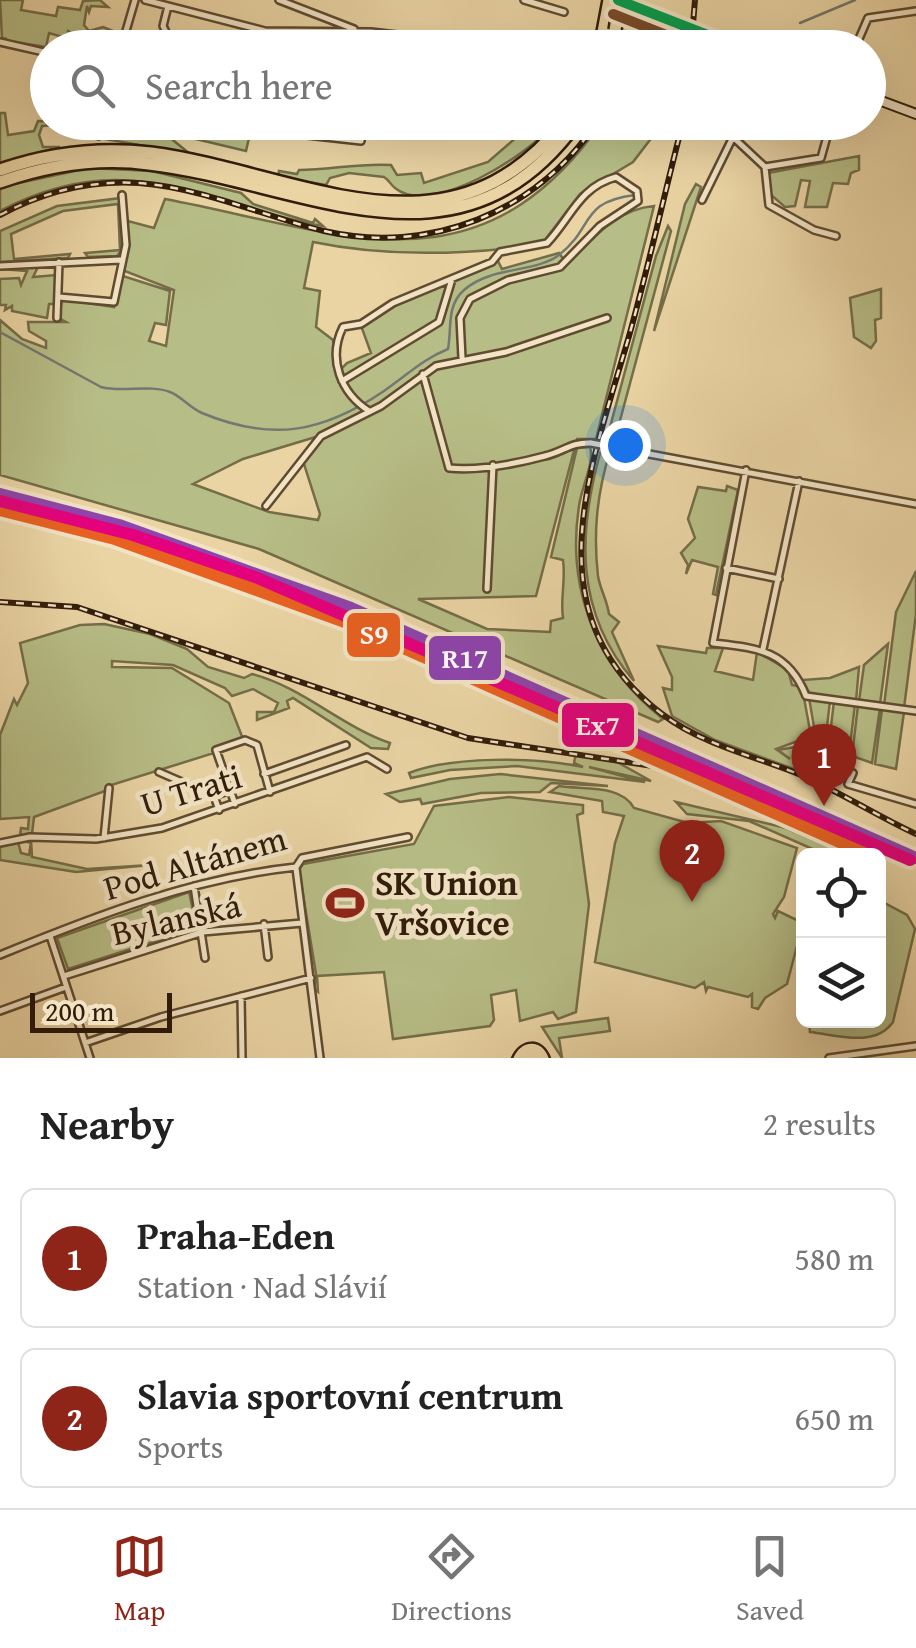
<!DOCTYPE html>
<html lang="en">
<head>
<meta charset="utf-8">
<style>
  body { margin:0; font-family:"Gentium Book Plus",serif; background:#f2f2f2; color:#222 }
  .controls { position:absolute; right:30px; bottom:30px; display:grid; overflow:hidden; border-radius:15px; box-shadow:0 10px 40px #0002 }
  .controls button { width:90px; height:90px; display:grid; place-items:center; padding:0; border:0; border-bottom:2px solid #e0e0e0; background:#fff; color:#222; font:50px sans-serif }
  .scale { position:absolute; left:30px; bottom:25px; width:142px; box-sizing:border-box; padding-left:10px; border:5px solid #321d0b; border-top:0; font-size:28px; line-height:35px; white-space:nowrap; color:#321d0b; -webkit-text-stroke:8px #f1e3c4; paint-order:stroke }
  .you { position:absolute; left:625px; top:445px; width:35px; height:35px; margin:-25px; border:8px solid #fff; border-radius:50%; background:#1a73e8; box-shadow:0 0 0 15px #1a73e833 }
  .badge { display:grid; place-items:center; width:65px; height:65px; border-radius:50%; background:#8f2418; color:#fff; font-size:32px; font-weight:700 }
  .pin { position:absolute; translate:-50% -82px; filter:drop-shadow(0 2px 5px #0008) }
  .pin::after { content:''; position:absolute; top:52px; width:35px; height:30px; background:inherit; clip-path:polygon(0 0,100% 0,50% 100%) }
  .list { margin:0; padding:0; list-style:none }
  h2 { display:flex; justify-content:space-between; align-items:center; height:130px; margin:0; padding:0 40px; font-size:42px }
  h2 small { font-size:32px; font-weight:400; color:#767676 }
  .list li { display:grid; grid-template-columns:65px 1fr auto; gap:30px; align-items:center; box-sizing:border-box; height:140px; margin:0 20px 20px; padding:0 20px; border:2px solid #e0e0e0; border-radius:15px }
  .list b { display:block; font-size:38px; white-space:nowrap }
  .list p { margin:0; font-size:32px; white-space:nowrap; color:#767676 }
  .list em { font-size:32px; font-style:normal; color:#767676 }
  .icon { flex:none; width:55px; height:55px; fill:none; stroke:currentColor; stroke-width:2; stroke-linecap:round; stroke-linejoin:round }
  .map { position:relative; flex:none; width:916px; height:1058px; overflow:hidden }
  .search { position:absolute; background:#fff; box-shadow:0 10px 40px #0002; left:30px; right:30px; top:30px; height:110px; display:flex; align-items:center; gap:25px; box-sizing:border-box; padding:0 35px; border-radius:55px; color:#767676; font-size:38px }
  .sheet { height:450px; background:#fff }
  nav { display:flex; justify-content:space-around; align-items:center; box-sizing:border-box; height:140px; border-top:2px solid #e0e0e0; background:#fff; font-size:28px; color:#767676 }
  nav a { display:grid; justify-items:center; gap:5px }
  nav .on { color:#8f2418 }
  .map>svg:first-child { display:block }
  .green { fill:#b7bd86; stroke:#746d48; stroke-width:2.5; fill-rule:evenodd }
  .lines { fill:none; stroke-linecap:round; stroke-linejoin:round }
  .stream { stroke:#737870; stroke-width:2.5 }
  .street-casing { stroke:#604b31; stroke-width:10 }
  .secondary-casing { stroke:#321d0b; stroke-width:12 }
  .highway-casing { stroke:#321d0b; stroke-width:16 }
  .street { stroke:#f1e3c4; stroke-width:5 }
  .secondary { stroke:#f1e3c4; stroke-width:8 }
  .highway { stroke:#ead4a4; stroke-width:11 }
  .tram { stroke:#321d0b; stroke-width:2.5 }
  .rail-casing { stroke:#321d0b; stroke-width:6 }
  .rail { stroke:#f1e3c4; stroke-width:2.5; stroke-dasharray:8; stroke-linecap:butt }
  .street-bridge-casing { stroke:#604b31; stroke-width:10; stroke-linecap:butt }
  .secondary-bridge-casing { stroke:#321d0b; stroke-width:12; stroke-linecap:butt }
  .highway-bridge-casing { stroke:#321d0b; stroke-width:16; stroke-linecap:butt }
  .street-bridge { stroke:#f1e3c4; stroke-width:5 }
  .secondary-bridge { stroke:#f1e3c4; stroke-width:8 }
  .highway-bridge { stroke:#ead4a4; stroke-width:11 }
  .bus-1-casing { stroke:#f1e3c4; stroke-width:18 }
  .bus-2-casing { stroke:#f1e3c4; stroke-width:18 }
  .bus-1 { stroke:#029f4e; stroke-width:10 }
  .bus-2 { stroke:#7a4b2a; stroke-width:10 }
  .rail-1-casing { stroke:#f1e3c4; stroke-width:20 }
  .rail-2-casing { stroke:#f1e3c4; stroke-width:20 }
  .rail-3-casing { stroke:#f1e3c4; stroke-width:20 }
  .rail-1 { stroke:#8e44ad; stroke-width:12 }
  .rail-2 { stroke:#e86121; stroke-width:12 }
  .rail-3 { stroke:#e5007d; stroke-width:12 }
  .labels { text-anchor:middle; stroke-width:9; stroke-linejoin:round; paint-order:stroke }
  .street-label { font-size:35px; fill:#321d0b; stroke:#f1e3c4 }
  .poi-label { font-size:35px; font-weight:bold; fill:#321d0b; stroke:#f1e3c4; text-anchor:start }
  .line-badge { stroke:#f1e3c4; stroke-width:4 }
  .badge-label { font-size:28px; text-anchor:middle; font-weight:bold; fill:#fff }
</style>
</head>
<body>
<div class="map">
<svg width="916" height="1058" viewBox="0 0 916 1058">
  <rect width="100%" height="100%" fill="#ead4a4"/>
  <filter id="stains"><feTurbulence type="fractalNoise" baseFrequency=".002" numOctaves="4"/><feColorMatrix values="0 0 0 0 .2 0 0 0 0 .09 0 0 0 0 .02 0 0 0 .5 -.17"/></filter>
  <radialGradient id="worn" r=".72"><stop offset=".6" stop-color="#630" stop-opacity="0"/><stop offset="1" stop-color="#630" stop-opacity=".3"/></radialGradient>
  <path class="green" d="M0,0H23L21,10L56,16L58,7L80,10L83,1L100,0L108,7L91,6L89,12L87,6L84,25L89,31L103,27L118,33L114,47H100L96,35L82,41L68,31L66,38L49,33L46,47L3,40L7,39L2,38Z
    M0,113H5L8,135L34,131L38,121L116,123L112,133L99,140L89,137L82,123L42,126L39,135L43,147H60L0,163Z
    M118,123H152L190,154L105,139L114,135Z
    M243,123L252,125L246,151L175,134L160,123Z
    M533,123H554C532,153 431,218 395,188C391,185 389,180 384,177L349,173L330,178L326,185L278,177L279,171L297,174L299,170C330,170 358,163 391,165L397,175L421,173L424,183L488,162Z
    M601,123H653L656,132L633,162L580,194L545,240L536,245C462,255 385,257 313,242L304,288L320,291L316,327L333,340L337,373L347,363L371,353L360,323L393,301L497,259L502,269L559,253L567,264C593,239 616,209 654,206L596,439H577L536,596L418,599L487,629L550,632L551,621L563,618C560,598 566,581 563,560L551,557L577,448L590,447C595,462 581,488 579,506C566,589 597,667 663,719L658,722L259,549L0,475V320L22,339L46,348V341L29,331L28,322H66L59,318L62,299L114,307L123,276L170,291L166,325L155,323L149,341L166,346L174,290L122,270L128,221L154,228L165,199C337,231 477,300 601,123ZM319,436L303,461L320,514L318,520L269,512L193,484L243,459Z
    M859,156V170L851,173L848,184L833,183L827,207H805L810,181L801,180L795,206L785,207L770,194L768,173Z
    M89,168L152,171L241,193L253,204L313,223L315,219L323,226C199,205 130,143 0,211V187Z
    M696,184L701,187L654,331L685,204Z
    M121,198C122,216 131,242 117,256L88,257L85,253L120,250L118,204L63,211L11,234L14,259L70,254L68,258L0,262V231L57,206Z
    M668,226L671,231L615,439L606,442L656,256Z
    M38,267L33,277L56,275L55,304H49L47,318L12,311V306L5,310L6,305H0V279L19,278L21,285L27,271L0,269Z
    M881,289V318L875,320L876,341L871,348L854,337L850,298Z
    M601,450L610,451C597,494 593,532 598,576C600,589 607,600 609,614L619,622L612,632L634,681C574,612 578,531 601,450Z
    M727,486L738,490L716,595L713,594L718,567L692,560L686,574L688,565L681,553L695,538L688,519L698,487L726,491Z
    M916,571V614L904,708L884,705L896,612Z
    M104,624L150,634L187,649L208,667L244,678L252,674C302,687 341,726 390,743L388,749L371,748L293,698L287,701L289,708L257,720V712H274L278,703L253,689L232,696L225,688L173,665L112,661V667L172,668L229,703L243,739L213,748L214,753L108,786L105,791L34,817L32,834L20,836L21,828L28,829L29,817L0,819V735L14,699L17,705L28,683L20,643L80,625Z
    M888,644L880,704L859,701L864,665Z
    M658,646L706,653L707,648H723L715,671L753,680L757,652L788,670L792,685L802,687L811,736L776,749L790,759L778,750L812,744L816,738L809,698L830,701L823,761L805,767L821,779L715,740L672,716L663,688L672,690V677Z
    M859,667L856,701L810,694L802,680L830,678Z
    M834,701L855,704L849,755L827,760Z
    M858,705L880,708L872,763L852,756Z
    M882,709L904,712L896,769L875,764Z
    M576,753L617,762L651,781L589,767L645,782L517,766L450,770L411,778L409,773C452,756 536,757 583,767L574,763Z
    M500,774L608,786L551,783L540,792L481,793L422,804L420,799L400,802L386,794L450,779Z
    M559,786C583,790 621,784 634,808L688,823L721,821L797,848L784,897L773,914L775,918L778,911L803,923L787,984L765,998L758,1009L752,1007V994L748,997L708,987L706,991L704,982L695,988L595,962L615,843L624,816L603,812L602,801L550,792Z
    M509,797L583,805V813L577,815L589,904L576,1012L558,1019L553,1012L520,1021L516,990L491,995L494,1020L490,1026L393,1039L384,972L317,976L318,992L314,989L316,974L299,870L303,864L414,844L434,806Z
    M676,802L786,828L848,855H826L749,821L687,814Z
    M31,840L32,857L87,869L150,865L76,872L0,860V845L18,842L21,853L29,855L31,843L24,841Z
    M189,892L197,928L68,969L57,938Z
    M879,900L907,915L915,929L893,1022C875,1048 837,1035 810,1032L809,1021H878Z
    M608,1018L610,1031L559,1038L562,1058L542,1027Z"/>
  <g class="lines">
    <path class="stream" d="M800,23L855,0
      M0,332L101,387C122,393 150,384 170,392C181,396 190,408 202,413C272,442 322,433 384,391C406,376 423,359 448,349C452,328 446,306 464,290C491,266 535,273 559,255C595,227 579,202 635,195"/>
    <g class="street-casing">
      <path id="street" d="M145,0L265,31L371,32L484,45L549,48
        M279,0L354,29
        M524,0L564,12
        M168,6L163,26L167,34L230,48
        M298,32L300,48
        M0,42L48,53
        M121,48L135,0
        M370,48L371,32
        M576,48L580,47
        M855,48L868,18L916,11
        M300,122L298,134L361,141L363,122
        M765,167L821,158L831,122
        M702,200L733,137L765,167L769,205L814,230L836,236
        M0,266L120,260
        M59,297L114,302L126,245L122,195
        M57,318L59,262
        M423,374L449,468C480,471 515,464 545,456C563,452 571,442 591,443
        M342,381L439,322L452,279
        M369,411C341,393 327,359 343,327L361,324L393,303L492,262L500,252L547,243C571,218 579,187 616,177L637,191L638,201L600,226L560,267L508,280L470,299L460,318L462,358
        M612,447L916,504
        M746,470L713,643C757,648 788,650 806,696L916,711
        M266,506L321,436L381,406L436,366L506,352L607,318
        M726,568L779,579
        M487,589L493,465
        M763,649L799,481
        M159,772L214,796
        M853,773L848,784L916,804
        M264,774L346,745
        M235,804L216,750L245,740L257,745L270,792
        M219,810L214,796L230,790
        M104,838L109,788
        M0,843L30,837L96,839L162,828L367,757L387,769
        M296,868L320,1058
        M194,886L205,958
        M264,924L268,957
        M50,936L90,1058
        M0,955C95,916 193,878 296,867L302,858L408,837
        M64,976L203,932L302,923
        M241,996L242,1058
        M0,1011L66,987
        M85,1043L161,1017L311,978
        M829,1058L916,1046"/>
    </g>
    <g class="secondary-casing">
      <path id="secondary" d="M868,96L916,114"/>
    </g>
    <g class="highway-casing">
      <path id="highway" d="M600,48L609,0
        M611,48L615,30
        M0,170C49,153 100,147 151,153C298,172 446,270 564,122
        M0,182C49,165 98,157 149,164C303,182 459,285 577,122"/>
    </g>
    <use href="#street" class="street"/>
    <use href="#secondary" class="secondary"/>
    <use href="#highway" class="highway"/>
    <path class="tram" d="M512,1058C521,1038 542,1037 550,1058"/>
    <g class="rail-casing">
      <path id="rail" d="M629,48L637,0
        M691,48L695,0
        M683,122C665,191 650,260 631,329C594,461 527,611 662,714C703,745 754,756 801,775C840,792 877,816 916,834
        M0,215C43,192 90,180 139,183C203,188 263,216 324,231C429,255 537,213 597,122
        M0,602L77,607L468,738L699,773L756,789"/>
    </g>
    <use href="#rail" class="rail"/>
    <g class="street-bridge-casing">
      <path id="street-bridge" d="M591,443L612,447"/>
    </g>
    <g class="secondary-bridge-casing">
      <path id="secondary-bridge" d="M637,7L733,44"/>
    </g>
    <g class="highway-bridge-casing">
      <path id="highway-bridge" d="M615,30L620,0"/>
    </g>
    <use href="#street-bridge" class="street-bridge"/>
    <use href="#secondary-bridge" class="secondary-bridge"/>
    <use href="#highway-bridge" class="highway-bridge"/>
    <g class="bus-1-casing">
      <path id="bus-1" d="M618,0L741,48"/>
    </g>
    <g class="bus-2-casing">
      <path id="bus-2" d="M613,14L699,48"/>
    </g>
    <use href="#bus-1" class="bus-1"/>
    <use href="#bus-2" class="bus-2"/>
    <g class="rail-1-casing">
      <path id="rail-1" d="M0,494L119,525L351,608L916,858"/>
    </g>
    <g class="rail-2-casing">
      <path id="rail-2" d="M0,510L115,539L345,622L871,856"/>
    </g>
    <g class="rail-3-casing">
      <path id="rail-3" d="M0,501L133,535L255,577L910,860"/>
    </g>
    <use href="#rail-1" class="rail-1"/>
    <use href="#rail-2" class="rail-2"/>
    <use href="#rail-3" class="rail-3"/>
  </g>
  <defs>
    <g id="stadium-bare" transform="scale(3)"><path d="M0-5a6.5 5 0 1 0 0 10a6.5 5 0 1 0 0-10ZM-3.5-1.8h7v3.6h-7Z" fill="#8f2418" stroke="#f1e3c4" stroke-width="2.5" paint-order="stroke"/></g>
  </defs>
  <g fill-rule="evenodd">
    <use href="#stadium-bare" x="345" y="903"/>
  </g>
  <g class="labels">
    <g class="street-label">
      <text transform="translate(191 790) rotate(-17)" y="12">U Trati</text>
      <text transform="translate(195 863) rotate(-16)" y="12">Pod Altánem</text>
      <text transform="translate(176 919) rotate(-13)" y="12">Bylanská</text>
    </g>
    <g class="poi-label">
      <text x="375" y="895">SK Union<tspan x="375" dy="40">Vršovice</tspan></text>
    </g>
  </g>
  <g class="line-badge">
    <rect x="345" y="611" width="57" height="48" rx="10" fill="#e86121"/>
    <rect x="427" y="634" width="76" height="48" rx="10" fill="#8e44ad"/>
    <rect x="560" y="701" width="76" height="48" rx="10" fill="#e5007d"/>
  </g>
  <g class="badge-label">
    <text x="374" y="644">S9</text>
    <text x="465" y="668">R17</text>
    <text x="598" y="735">Ex7</text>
  </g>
  <rect width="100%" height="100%" filter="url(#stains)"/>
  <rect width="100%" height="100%" fill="url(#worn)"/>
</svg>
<div class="controls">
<button><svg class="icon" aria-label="locate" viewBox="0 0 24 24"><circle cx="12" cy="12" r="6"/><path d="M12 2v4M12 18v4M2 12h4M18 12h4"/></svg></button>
<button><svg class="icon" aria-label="layers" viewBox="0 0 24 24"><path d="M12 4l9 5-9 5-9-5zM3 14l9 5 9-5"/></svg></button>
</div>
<div class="scale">200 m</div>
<div class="you"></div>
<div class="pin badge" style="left:824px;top:806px">1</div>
<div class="pin badge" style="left:692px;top:902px">2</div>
<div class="search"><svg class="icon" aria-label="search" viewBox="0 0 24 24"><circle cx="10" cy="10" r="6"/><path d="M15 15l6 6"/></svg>Search here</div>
</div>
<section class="sheet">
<h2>Nearby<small>2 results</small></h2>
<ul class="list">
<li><span class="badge">1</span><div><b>Praha-Eden</b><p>Station · Nad Slávií</p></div><em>580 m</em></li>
<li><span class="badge">2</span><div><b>Slavia sportovní centrum</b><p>Sports</p></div><em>650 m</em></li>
</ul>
</section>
<nav>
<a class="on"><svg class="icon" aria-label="map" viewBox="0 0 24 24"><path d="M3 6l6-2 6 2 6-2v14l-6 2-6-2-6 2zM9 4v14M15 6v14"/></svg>Map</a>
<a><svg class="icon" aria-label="directions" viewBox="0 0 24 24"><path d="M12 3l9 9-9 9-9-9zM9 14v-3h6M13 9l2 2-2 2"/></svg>Directions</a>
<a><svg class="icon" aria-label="saved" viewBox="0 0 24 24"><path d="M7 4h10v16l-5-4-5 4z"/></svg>Saved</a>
</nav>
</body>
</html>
